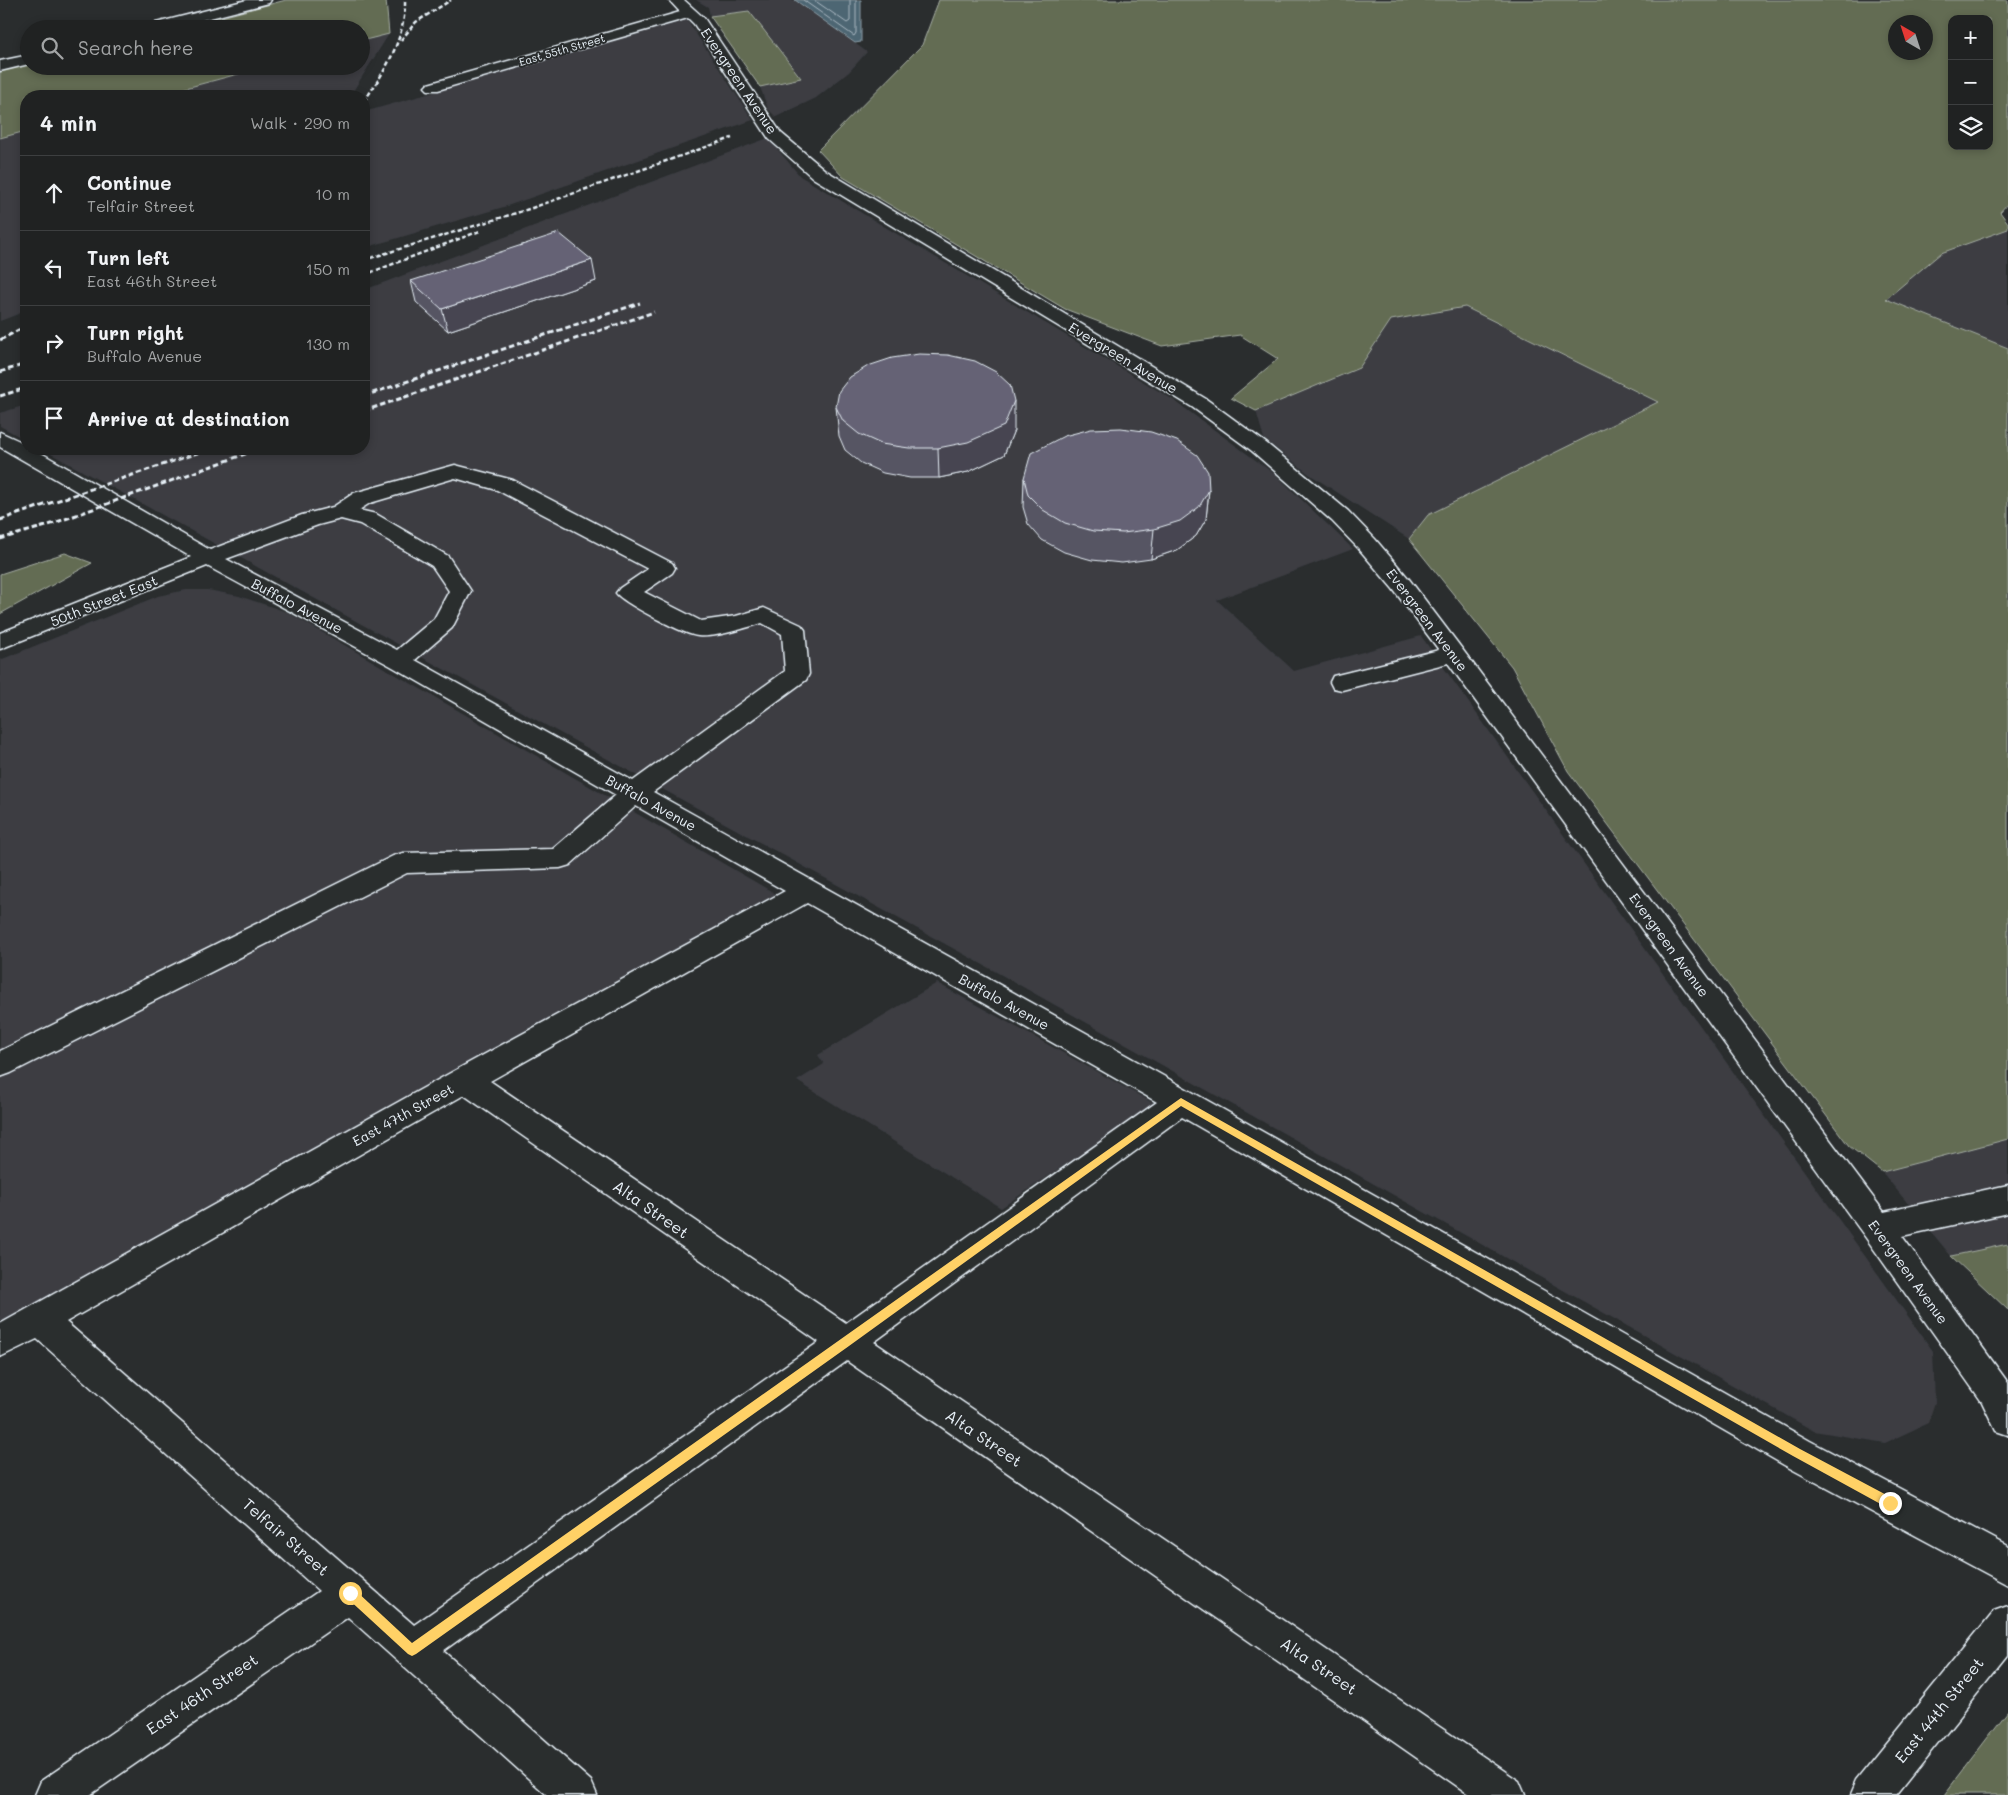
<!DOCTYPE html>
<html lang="en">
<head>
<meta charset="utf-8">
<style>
  body { margin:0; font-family:Mali,sans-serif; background:#2d2f2f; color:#f1f3f6 }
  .controls { position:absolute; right:15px; top:15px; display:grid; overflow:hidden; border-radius:10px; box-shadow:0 2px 8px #0003 }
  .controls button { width:45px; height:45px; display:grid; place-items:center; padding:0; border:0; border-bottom:1px solid #3d3f40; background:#202222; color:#f1f3f6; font:25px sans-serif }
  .compass { position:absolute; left:1888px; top:15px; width:45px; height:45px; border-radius:50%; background:#202222; box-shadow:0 2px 8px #0003; rotate:321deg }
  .stop { position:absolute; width:15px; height:15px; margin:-11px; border:4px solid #ffd166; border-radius:50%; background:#fff }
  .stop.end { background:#ffd166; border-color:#fff; box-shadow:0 1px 5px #0008 }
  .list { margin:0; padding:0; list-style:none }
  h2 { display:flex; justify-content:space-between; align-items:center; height:65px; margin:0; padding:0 20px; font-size:21px }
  h2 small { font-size:16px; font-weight:400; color:#a2a4a5 }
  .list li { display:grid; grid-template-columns:32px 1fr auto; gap:15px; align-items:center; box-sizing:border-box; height:75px; padding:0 20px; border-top:1px solid #3d3f40 }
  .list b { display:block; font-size:19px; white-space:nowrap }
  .list p { margin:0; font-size:16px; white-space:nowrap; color:#a2a4a5 }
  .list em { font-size:16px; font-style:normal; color:#a2a4a5 }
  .icon { flex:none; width:28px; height:28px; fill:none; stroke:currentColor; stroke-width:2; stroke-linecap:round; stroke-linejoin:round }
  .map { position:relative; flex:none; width:2008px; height:1795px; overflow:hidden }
  .search { position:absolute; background:#202222; box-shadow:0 2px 8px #0003; left:20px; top:20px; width:350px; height:55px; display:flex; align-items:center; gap:12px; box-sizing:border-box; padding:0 18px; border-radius:28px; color:#a2a4a5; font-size:19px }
  .panel { position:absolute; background:#202222; box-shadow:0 2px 8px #0003; left:20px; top:90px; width:350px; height:365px; border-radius:20px }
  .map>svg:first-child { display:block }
  .built { fill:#3c3d43 }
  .green { fill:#646c52; stroke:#a6aea5; fill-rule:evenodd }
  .water { fill:#4e6673; stroke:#8c9ea8 }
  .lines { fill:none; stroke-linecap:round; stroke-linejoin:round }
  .shore { stroke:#aab9c3; stroke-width:1 }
  .minor-casing { stroke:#e8f1f8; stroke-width:3 }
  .minor { fill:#2a2d2e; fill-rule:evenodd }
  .rail-far1 { stroke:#e8f1f8; stroke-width:2.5; stroke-dasharray:4.5 2.5; stroke-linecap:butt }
  .rail { stroke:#e8f1f8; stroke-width:3; stroke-dasharray:5.5 3; stroke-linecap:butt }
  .wall { fill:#575464; stroke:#e8f1f8 }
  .shaded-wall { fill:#474551; stroke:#e8f1f8 }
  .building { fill:#656274; stroke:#e8f1f8 }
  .route { fill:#ffd166 }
  .labels { text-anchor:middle; stroke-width:4; stroke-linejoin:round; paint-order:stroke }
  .far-street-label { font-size:11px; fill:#e8f1f8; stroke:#2a2d2e }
  .street-label { font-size:14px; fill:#e8f1f8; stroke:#2a2d2e }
  .near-street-label { font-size:16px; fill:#e8f1f8; stroke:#2a2d2e }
</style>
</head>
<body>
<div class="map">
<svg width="2008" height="1795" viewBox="0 0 2008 1795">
  <rect width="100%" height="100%" fill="#2a2d2e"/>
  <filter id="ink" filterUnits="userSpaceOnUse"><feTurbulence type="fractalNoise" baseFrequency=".02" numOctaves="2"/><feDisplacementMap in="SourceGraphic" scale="10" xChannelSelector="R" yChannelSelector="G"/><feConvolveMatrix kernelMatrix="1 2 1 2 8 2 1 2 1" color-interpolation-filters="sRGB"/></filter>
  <g filter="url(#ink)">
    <path class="built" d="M696,0H795L867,52L849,72L816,98L776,117L768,109L760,87L801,77L749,11L710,16L708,7Z
      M687,20L753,120L507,206L364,248V112Z
      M389,34L350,96H156L268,66H361V41Z
      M26,131V311L0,321V138Z
      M768,138L800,176L1172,399L1276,475L1353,549L1217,600L1294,671L1421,636L1933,1351L1935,1402L1928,1423L1885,1443L1814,1431L998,973L42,449H364V290Z
      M2008,229V348L1885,299L1941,253Z
      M1465,307L1659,403L1429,515L1409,539L1309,474L1264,439L1256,411L1359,368L1391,320Z
      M26,405V440L0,426V413Z
      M186,590H208L239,596L287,612L776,894L0,1328V660L158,596Z
      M937,983L1155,1104L1001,1208L797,1081L824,1064L818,1055Z
      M2008,1139V1244L1951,1256L1882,1172Z"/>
    <path class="green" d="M286,0H386L389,34L361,41V29H176Z
      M939,0H2008V203L2000,212L2008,223V229L1941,253L1886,299L2008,348V1139L1882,1172L1849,1146L1568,771L1512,667L1409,539L1428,515L1658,402L1465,307L1391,320L1359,368L1256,411L1231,398L1278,359L1240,335L1162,346L1065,309L843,177L818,150L922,45ZM1952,19H1989V146H1952ZM1896,22H1926V52H1896Z
      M749,11L801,78L760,87L710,16Z
      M29,63V66H268L156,96H26V131L0,138V71Z
      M65,553L92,563L0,614V574Z
      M2008,1244V1310L1951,1256Z
      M2008,1711V1795H1944Z"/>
    <path class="water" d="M795,0H861V42L855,43Z"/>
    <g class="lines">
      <path class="shore" d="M803,0L854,36L856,33V0
        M814,0L847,23L850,21V0"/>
      <g class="minor-casing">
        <path id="minor" d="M247,0H271L269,3L167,29H142L144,26Z
          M669,0H684L704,18L781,133L825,170L1206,399L1266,443L1348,511L1375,539L1409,579L1462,649L1884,1212L2008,1185V1213L1902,1236L2006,1380L2008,1383V1435L1996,1431L1982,1402L1866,1238L1448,663L1342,690L1333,688L1330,682L1333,676L1439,650L1393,589L1359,549L1332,521L1252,451L1192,407L813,178L769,139L694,24L688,18L438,90H428L425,87L428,84L680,12Z
          M29,55V64L0,71V61Z
          M0,432L26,444V449H34L210,550L302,515L333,507L354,493L455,465L513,480L672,563L675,568L672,573L644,592L701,621L736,616L764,608L801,625L805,630L809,674L806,680L653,792L1192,1092L1810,1441L2008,1546V1585L1784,1465L1182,1117L874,1342L1519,1781L1525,1795H1470L847,1361L443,1651L591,1781L597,1795H547L348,1617L90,1795H35L41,1781L319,1591L37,1339L0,1357V1324L454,1071L785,891L636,806L570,865L560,868L407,873L11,1073L0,1077V1051L393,856L403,853L553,849L616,795L391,666L207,566L0,649V633L191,557L0,447ZM455,478L497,490L648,569L620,588L616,593C623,603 685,635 698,636C715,638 745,628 762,623L782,634L785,671L633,781L415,660L452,628L471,591L448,556L376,514L359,510L370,503ZM341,519L360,524L432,566L449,591L434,619L397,650L226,559L318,525ZM807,903L1157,1102L846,1323L490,1081ZM464,1095L819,1342L414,1625L66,1322Z
          M2008,1606V1655L1896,1795H1850L1856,1781L1994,1611Z"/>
      </g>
      <use href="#minor" class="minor"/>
      <path class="rail-far1" d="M401,40L416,22L451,0
        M364,101C385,72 406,37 405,0
        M364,260L529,209L732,138
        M364,275L480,231"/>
      <path class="rail" d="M0,340L26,326
        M0,372L26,364
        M0,396L26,388
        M364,396L640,303
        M364,411L654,312
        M0,520L209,449
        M0,539L46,526L259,449"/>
    </g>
    <path class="wall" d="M411,281H596L448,331L416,302Z
      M836,407L1014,430L1004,455L968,472L939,478H910L883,473L861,463L845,450L839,436Z
      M1024,478L1209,490L1206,519L1196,536L1177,550L1151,559L1122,563L1092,560L1064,552L1042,540L1028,524L1023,507Z"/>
    <path class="shaded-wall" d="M592,260L596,281L448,331L442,309Z
      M1014,401V430L1004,455L968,472L939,478L938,448Z
      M1209,490L1206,519L1196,536L1177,550L1151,559L1154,529Z"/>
    <path class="building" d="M559,233L592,260L442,309L411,281Z
      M919,354L948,355L975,361L996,372L1010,385L1014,401L1004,426L968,442L938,448H909L881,444L859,434L843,421L836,407L839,391L850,377L868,366L892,358Z
      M1121,428L1151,432L1177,441L1197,455L1208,472L1209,490L1199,507L1180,521L1154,529L1123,533L1093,531L1065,523L1043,510L1028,495L1024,478L1031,453L1064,436L1091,429Z"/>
  </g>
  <path class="route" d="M1181,1098L1800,1449L1894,1499L1895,1503L1894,1507L1890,1508L1886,1507L1793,1456L1181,1106L849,1346L416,1654L412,1656L408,1654L346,1597L344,1593L346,1589L350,1588L354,1589L412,1643Z"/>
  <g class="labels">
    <g class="far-street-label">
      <text transform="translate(562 50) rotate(-16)" y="4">East 55th Street</text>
    </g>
    <g class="street-label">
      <text transform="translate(739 81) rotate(56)" y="5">Evergreen Avenue</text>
      <text transform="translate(1123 358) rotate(31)" y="5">Evergreen Avenue</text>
      <text transform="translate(104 601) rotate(-22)" y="5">50th Street East</text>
      <text transform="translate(297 606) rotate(28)" y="5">Buffalo Avenue</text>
      <text transform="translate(1427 620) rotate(53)" y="5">Evergreen Avenue</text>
      <text transform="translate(651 803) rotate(29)" y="5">Buffalo Avenue</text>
      <text transform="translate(1669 945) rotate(54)" y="5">Evergreen Avenue</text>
      <text transform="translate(1004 1002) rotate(29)" y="5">Buffalo Avenue</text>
      <text transform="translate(403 1115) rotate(-29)" y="5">East 47th Street</text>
      <text transform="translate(1908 1272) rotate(54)" y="5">Evergreen Avenue</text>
    </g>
    <g class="near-street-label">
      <text transform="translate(651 1209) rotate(35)" y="6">Alta Street</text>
      <text transform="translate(984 1438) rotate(34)" y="6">Alta Street</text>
      <text transform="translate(286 1537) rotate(41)" y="6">Telfair Street</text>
      <text transform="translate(1319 1666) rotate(34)" y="6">Alta Street</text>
      <text transform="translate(202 1694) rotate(-34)" y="6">East 46th Street</text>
      <text transform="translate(1939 1710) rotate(-51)" y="6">East 44th Street</text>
    </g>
  </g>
</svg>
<div class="controls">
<button>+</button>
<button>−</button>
<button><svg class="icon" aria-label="layers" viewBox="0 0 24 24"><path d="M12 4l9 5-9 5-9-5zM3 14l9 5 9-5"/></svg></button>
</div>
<svg class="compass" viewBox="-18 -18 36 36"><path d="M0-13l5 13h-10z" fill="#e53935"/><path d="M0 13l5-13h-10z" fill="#a2a4a5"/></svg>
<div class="stop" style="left:350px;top:1593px"></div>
<div class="stop end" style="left:1890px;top:1503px"></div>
<div class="search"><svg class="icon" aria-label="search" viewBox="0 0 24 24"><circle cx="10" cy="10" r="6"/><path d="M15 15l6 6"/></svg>Search here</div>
<section class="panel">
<h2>4 min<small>Walk · 290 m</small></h2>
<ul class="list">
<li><svg class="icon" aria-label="ahead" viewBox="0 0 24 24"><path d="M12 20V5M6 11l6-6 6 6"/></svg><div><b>Continue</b><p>Telfair Street</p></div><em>10 m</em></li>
<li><svg class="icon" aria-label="left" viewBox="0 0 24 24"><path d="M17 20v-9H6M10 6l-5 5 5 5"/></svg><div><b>Turn left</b><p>East 46th Street</p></div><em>150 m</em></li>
<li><svg class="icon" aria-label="right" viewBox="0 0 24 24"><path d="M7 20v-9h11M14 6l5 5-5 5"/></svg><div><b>Turn right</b><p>Buffalo Avenue</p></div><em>130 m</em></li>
<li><svg class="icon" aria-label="arrive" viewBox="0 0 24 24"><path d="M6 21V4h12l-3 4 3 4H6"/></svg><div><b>Arrive at destination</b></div></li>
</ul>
</section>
</div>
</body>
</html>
